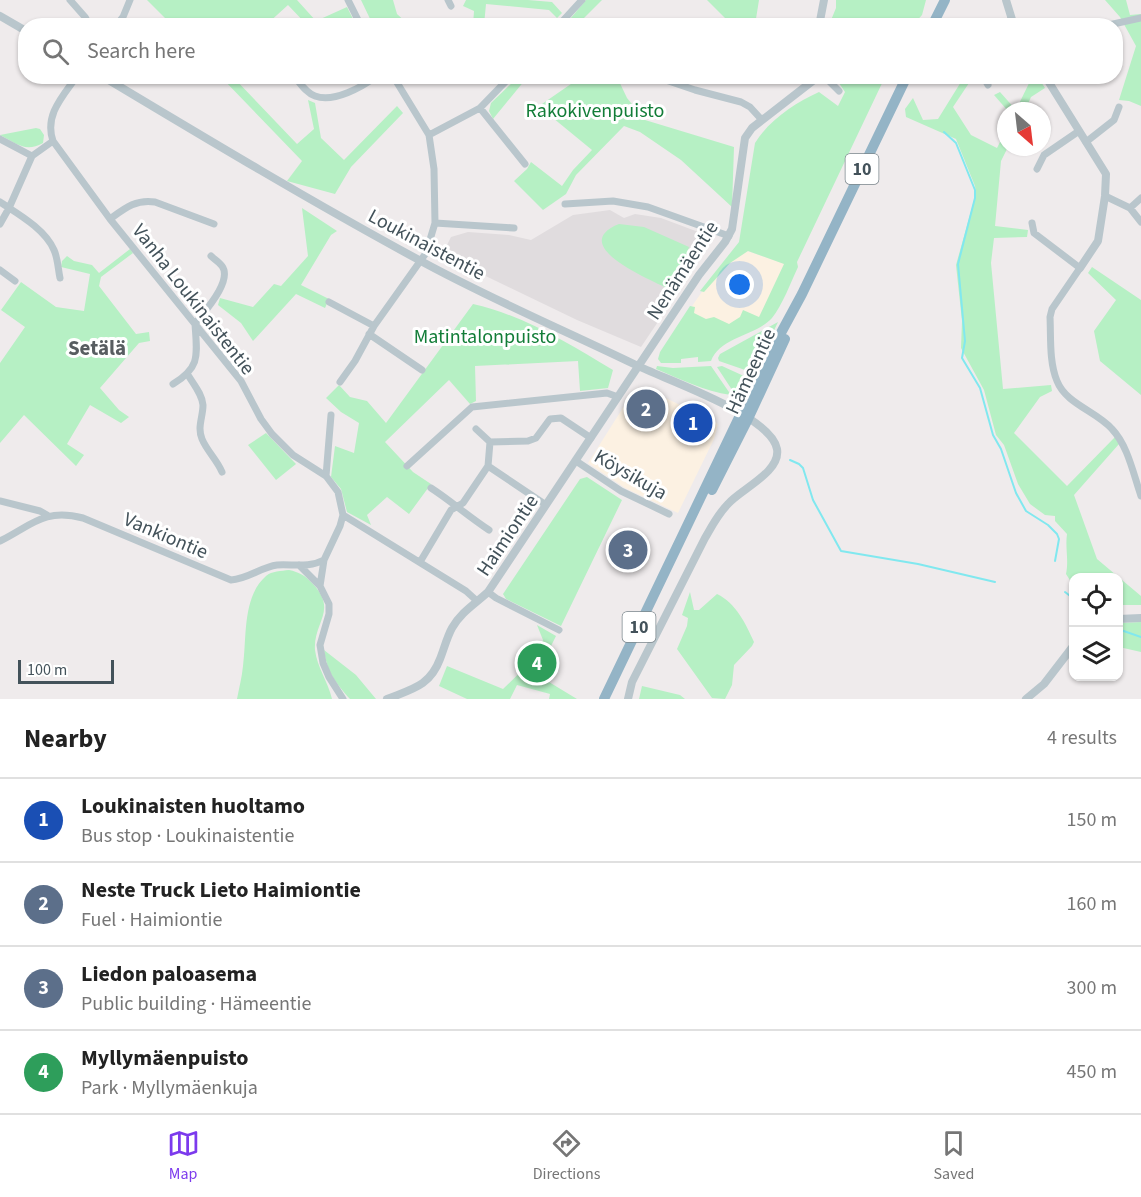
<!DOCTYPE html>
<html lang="en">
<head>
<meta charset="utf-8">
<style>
  body { margin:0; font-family:"Source Sans 3",sans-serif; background:#f6f6f6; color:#222 }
  .controls { position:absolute; right:18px; bottom:18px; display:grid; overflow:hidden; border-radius:12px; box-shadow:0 2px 4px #0004 }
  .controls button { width:54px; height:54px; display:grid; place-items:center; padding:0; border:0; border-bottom:2px solid #e0e0e0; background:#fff; color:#222; font:30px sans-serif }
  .compass { position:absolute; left:997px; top:102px; width:54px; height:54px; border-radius:50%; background:#fff; box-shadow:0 2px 4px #0004; rotate:152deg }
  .scale { position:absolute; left:18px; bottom:15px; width:96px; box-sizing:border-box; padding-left:6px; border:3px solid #43525a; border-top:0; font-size:16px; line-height:21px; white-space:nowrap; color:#43525a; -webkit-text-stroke:4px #fff; paint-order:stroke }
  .you { position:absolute; left:740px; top:285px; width:21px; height:21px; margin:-15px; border:4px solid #fff; border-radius:50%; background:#1a73e8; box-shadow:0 0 0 9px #1a73e833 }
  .badge { display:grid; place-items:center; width:39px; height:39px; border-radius:50%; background:#7c3aed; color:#fff; font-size:20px; font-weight:700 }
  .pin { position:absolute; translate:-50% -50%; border:3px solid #fff; box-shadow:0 2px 6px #0006 }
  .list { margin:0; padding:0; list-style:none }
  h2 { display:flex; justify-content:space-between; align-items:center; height:78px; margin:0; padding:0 24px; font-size:26px }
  h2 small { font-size:20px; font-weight:400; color:#767676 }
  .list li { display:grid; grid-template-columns:39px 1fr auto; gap:18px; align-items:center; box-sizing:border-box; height:84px; padding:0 24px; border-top:2px solid #e0e0e0 }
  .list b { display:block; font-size:22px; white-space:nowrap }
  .list p { margin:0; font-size:20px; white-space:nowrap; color:#767676 }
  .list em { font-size:20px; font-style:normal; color:#767676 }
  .icon { flex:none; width:33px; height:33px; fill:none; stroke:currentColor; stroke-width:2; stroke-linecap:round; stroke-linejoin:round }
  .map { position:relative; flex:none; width:1141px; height:699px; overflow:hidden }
  .search { position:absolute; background:#fff; box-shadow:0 2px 4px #0004; left:18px; right:18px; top:18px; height:66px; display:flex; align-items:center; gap:15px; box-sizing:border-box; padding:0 21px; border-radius:24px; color:#767676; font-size:22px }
  .sheet { height:414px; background:#fff }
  nav { display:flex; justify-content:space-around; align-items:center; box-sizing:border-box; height:84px; border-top:2px solid #e0e0e0; background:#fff; font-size:16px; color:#767676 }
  nav a { display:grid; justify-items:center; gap:3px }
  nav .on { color:#7c3aed }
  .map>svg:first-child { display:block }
  .commercial { fill:#fcf1e2 }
  .education { fill:#e0dcde }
  .green { fill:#b6f0c4 }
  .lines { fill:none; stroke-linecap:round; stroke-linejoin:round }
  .stream { stroke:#81e8ef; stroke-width:2 }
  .minor { stroke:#b9c6cc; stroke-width:7 }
  .tertiary { stroke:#b9c6cc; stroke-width:8 }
  .trunk { stroke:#94b4c6; stroke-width:10 }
  .labels { text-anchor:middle; stroke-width:6; stroke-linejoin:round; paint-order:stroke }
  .shield { fill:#fff; stroke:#7b868c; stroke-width:1.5 }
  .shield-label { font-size:18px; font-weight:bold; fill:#43525a }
  .park-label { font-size:20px; fill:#127d38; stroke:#fff }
  .street-label { font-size:20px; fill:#43525a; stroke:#fff }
  .neighbourhood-label { font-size:21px; font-weight:bold; fill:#585d61; stroke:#fff }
</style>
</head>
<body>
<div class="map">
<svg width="1141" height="699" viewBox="0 0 1141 699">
  <rect width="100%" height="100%" fill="#efebec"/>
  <path class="commercial" d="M738,248L795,267L772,313L750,325H679L717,270Z
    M643,387L717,423L718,425L714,439L678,513L625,488L588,463L626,403L636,391Z"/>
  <path class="education" d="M610,210L624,218L635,214L661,218L709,236L711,243L641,347L577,320L442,255L451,237L468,232L509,235L531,240L573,215Z"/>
  <path class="green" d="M147,0H297L316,21L347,7L356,25H307L288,5L266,25H172Z
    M361,0H393L397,14L409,25H373Z
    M466,0H528L552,2L562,13L557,18L549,10L486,4L484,25H473L474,11L463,6Z
    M586,0H602L584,18L591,25H565Z
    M707,0H759L755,25H732Z
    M836,0H926L922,15L913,25H829L836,8Z
    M1105,0H1126L1130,15L1141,14V106L1129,101L1119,100L1136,46L1120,17Z
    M221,77H233L297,144L314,129L308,100L315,103L321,138L344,160L397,106L403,113L351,167L335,194L287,181L302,161Z
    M518,77H522L525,80L493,119L489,111L491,103Z
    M581,77H617L627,98L645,120L734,147L732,207L681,160L640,132L624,126L576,175L566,194L543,210L514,181L527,169L531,162L562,186L573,170L592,150L553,118L542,104Z
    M835,77H885L797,262L798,267C791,282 782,306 772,318C756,336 720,337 711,361L698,362V357L681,359V363H661L658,359L660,352L690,306L695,307L694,313L706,319L714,317L729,324L740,317L743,310L759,317L784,264L748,251L730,263L704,292L700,291L739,242L755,143C769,120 795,103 819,92L838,106L845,92Z
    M964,77H973L953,107L971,135L997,148L1006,130V147H1008L1001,161L995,226L1028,230L1027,237L994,238L991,263L1003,389L1051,385L1052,391L1040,397L1014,433L1067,486L1115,437L1119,444L1074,495L1097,559L1141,596V605H1119L1118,578H1074L1073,585L1066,574C1069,560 1065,548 1067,534L1055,521V516L1045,515L1030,504L1018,484L1004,445L996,435L984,390L961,348L962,321L956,265L976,193L975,186L956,139L906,117L905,109L913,98L923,120L938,119Z
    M1032,77H1038L1045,88L1031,97L1025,111H1008L994,95L1000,92L1016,110Z
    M36,128L40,129L44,135L43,143C25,153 16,143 0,135Z
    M302,208L337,231L331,235L301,285L329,299L325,308L296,294L253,341L241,323L218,305L220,298L253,307L274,284L281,286L308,256Z
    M619,224L644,227L689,247L684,265L669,289C655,282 589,255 604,234C608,229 613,226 619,224Z
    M130,249L133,253L101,277L99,286L136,334L149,332L150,341L139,343L100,388L119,410L129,417L121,423L90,405L67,444L84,455L76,466L24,415L0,443V363L25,327L1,310L21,282L56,307L84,311L90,274L61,267L62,261L67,256L74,261L92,265L99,273Z
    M1092,267L1141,300V395L1100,361L1094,331L1116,300L1088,273Z
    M473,304C523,315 569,344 613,370L608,388L580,391L578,361L475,366L476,401L470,404L449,380L385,442L413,472L431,484L409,514L387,497L367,515L371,525L347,512L341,489L331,477L335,446L354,453L359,423L341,412L326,398L339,385L350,397L367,401L386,423Z
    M778,322L756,368L748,371L719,361L718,358L720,354Z
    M657,366L673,368L711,366L731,395C704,391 680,379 656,369Z
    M722,366L746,377L749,381L741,395L736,396L717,367Z
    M266,433L296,464L276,480L248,445Z
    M587,477L622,500L561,626L506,599L503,594L580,479Z
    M289,570C299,572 306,576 313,584C338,611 313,622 315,650C317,667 328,682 332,699H237C239,688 242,677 243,666C247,638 242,597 266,576C272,571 281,571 289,570Z
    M690,592L694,610H699L717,594C736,603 746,624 754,642L752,646L734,665L732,685L725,699L712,698L677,649L687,626L688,618L682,615Z
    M1141,622V652L1119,647V623Z
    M537,625L556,636L544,660V679L577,699H549L550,694L517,685L510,699H467L439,686L447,666L503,689L538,655L543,640Z
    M324,650L356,675L376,699H350C335,682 327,672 324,650Z
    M642,686L680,695L685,699H639Z"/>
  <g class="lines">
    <path class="stream" d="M944,132L956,143L975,190V198L958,264L965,341L962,358L980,388L993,435L1001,449L1016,493L1026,511L1048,525L1057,534L1059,539L1055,561
      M790,460L799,464L803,468L813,500L841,551L918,564L995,582
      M1065,592L1074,599
      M1118,629L1141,637"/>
    <path class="minor" d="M70,0L85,17L90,26
      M348,0L361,26
      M448,0L451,6
      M116,26L123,17L130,0
      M558,26L582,0
      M658,26L659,23
      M1004,26L1011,19
      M1104,26L1141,18
      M77,76C63,96 44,115 53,141L110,219L241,381L261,419L272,434L293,455L326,476L338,492L343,515L340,526L324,560L320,586L329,604V614L320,645L323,663L329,677L343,699
      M294,76C300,83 306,93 315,96C334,103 362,87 377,76
      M654,76L695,90L741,102L750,107L761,119
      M824,76L839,91
      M983,76L988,85
      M480,108L525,164
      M429,135L480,108L511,76
      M0,139L32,156L53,141
      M1086,142L1114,120L1119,107
      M1037,169L1044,155L1079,131
      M1105,196L1130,208L1141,222
      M0,202C18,214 45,229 54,250C58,259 58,269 60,278
      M565,204L613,201L648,207L729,236
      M1130,208L1141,198
      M110,219C125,208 136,199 155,202L214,224
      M435,223L514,228
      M1032,223L1034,233L1080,268L1052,309L1050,317C1051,337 1049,362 1057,381C1066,404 1096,411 1112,429C1128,446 1133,473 1141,496
      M0,224L9,208L32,156
      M0,270L15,281
      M329,302L374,326
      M195,324C204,312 233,281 222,266C219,262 214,259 211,256
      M369,334L422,370
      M188,375C194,385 202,394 203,405C203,417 197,427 202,439C207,451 217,460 222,472
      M340,382L355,361L374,326L426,253L435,223L434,169L429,135L393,76
      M173,384C201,367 197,355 195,324
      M476,429L490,442L488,466L546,505
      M490,442L528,441L536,438L550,419L561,418L591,438
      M576,461L621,491L669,514
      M407,466L472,407L607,393L618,397
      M326,476L331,415
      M431,488C451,501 469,517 489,530
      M0,501L40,511L47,515
      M343,515L466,591L477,601
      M0,541C32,525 44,508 83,518L231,580C248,579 261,567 277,565C293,564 309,568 324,560
      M420,562L451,510L463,503L488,466
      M299,565L320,586
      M488,592L496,598L559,630"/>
    <path class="tertiary" d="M1006,0L1014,26
      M0,16L26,31
      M819,26L824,0
      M102,76C207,139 312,202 419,260C490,299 564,330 636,365C666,380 771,415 777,449C781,472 741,489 728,504C718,514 712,526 705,538L632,682L628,699
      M1045,76L1106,174L1105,196L1098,241L1080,268
      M1118,619L1141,618
      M387,699C412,689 430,686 440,659C444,649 447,637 452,628C461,612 475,604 488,592L699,275L725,242L732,229L745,138L752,128L819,76
      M1026,699L1044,684L1074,645"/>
    <path class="trunk" d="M932,26L945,0
      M712,490L748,419L785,339
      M604,699L769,355L802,294L907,76"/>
  </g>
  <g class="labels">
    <g class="shield">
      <rect x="845.5" y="154" width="33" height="30" rx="4.5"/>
      <rect x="622.5" y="612" width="33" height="30" rx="4.5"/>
    </g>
    <g class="shield-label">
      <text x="862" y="175">10</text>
      <text x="639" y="633">10</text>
    </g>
    <g class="park-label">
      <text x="595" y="117">Rakokivenpuisto</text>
      <text x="485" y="343">Matintalonpuisto</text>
    </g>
    <g class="street-label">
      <text transform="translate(427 244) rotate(28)" y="7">Loukinaistentie</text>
      <text transform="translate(682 270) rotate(-57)" y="7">Nenämäentie</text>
      <text transform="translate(194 299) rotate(52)" y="7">Vanha Loukinaistentie</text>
      <text transform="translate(750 371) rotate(-65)" y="7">Hämeentie</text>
      <text transform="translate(631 474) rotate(30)" y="7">Köysikuja</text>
      <text transform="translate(166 535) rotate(23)" y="7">Vankiontie</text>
      <text transform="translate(507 535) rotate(-56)" y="7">Haimiontie</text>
    </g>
    <g class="neighbourhood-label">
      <text x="97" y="355">Setälä</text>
    </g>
  </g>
</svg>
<div class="controls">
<button><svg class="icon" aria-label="locate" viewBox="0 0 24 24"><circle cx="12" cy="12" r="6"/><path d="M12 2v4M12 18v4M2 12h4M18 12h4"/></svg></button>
<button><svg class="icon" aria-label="layers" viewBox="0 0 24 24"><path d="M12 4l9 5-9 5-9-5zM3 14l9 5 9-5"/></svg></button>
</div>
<svg class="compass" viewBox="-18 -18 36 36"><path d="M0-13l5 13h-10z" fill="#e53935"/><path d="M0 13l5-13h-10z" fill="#767676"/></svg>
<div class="scale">100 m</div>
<div class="you"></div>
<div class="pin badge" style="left:693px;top:423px;background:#1a4fb4">1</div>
<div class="pin badge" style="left:646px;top:409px;background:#5c6f8a">2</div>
<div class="pin badge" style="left:628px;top:550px;background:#5c6f8a">3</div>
<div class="pin badge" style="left:537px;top:663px;background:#2e9e5b">4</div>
<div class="search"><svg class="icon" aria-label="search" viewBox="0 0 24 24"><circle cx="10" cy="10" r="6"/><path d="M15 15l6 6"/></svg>Search here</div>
</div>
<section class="sheet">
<h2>Nearby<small>4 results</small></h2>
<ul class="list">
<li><span class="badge" style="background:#1a4fb4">1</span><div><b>Loukinaisten huoltamo</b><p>Bus stop · Loukinaistentie</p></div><em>150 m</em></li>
<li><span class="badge" style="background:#5c6f8a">2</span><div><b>Neste Truck Lieto Haimiontie</b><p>Fuel · Haimiontie</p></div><em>160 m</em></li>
<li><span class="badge" style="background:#5c6f8a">3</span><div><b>Liedon paloasema</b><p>Public building · Hämeentie</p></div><em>300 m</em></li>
<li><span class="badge" style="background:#2e9e5b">4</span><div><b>Myllymäenpuisto</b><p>Park · Myllymäenkuja</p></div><em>450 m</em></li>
</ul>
</section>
<nav>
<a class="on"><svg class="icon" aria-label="map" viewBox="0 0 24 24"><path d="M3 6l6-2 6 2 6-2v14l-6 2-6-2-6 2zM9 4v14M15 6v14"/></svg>Map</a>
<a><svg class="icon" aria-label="directions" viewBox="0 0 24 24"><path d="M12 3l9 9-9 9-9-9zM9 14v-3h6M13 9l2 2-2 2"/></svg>Directions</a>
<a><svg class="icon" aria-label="saved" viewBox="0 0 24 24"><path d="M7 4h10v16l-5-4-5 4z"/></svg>Saved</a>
</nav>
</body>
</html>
